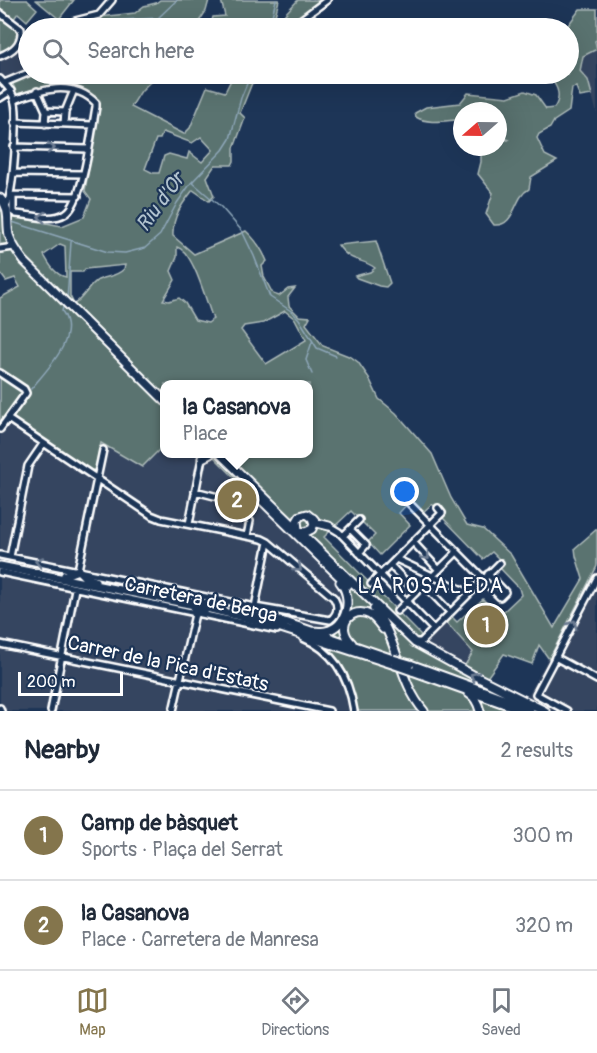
<!DOCTYPE html>
<html lang="en">
<head>
<meta charset="utf-8">
<style>
  body { margin:0; font-family:Pangolin,sans-serif; background:#f2f2f3; color:#1f2937 }
  .compass { position:absolute; left:453px; top:102px; width:54px; height:54px; border-radius:50%; background:#fff; box-shadow:0 6px 24px #0002; rotate:250deg }
  .scale { position:absolute; left:18px; bottom:15px; width:105px; box-sizing:border-box; padding-left:6px; border:3px solid #fff; border-top:0; font-size:16px; line-height:21px; white-space:nowrap; color:#fff; -webkit-text-stroke:4px #1d3557; paint-order:stroke }
  .you { position:absolute; left:405px; top:492px; width:21px; height:21px; margin:-15px; border:4px solid #fff; border-radius:50%; background:#1a73e8; box-shadow:0 0 0 9px #1a73e833 }
  .badge { display:grid; place-items:center; width:39px; height:39px; border-radius:50%; background:#84754c; color:#fff; font-size:20px; font-weight:700 }
  .pin { position:absolute; translate:-50% -50%; border:3px solid #fff; box-shadow:0 2px 6px #0006 }
  .popup { position:absolute; left:160px; top:380px; width:153px; height:78px; box-sizing:border-box; display:grid; place-content:center; border-radius:12px; background:#fff; filter:drop-shadow(0 2px 4px #0005); font-size:20px; white-space:nowrap; color:#747a83 }
  .popup b { font-size:22px; color:#1f2937 }
  .popup::after { content:''; position:absolute; left:50%; top:100%; margin-left:-12px; border:12px solid transparent; border-top-color:#fff }
  .list { margin:0; padding:0; list-style:none }
  h2 { display:flex; justify-content:space-between; align-items:center; height:78px; margin:0; padding:0 24px; font-size:26px }
  h2 small { font-size:20px; font-weight:400; color:#747a83 }
  .list li { display:grid; grid-template-columns:39px 1fr auto; gap:18px; align-items:center; box-sizing:border-box; height:90px; padding:0 24px; border-top:2px solid #e0e1e3 }
  .list b { display:block; font-size:22px; white-space:nowrap }
  .list p { margin:0; font-size:20px; white-space:nowrap; color:#747a83 }
  .list em { font-size:20px; font-style:normal; color:#747a83 }
  .icon { flex:none; width:33px; height:33px; fill:none; stroke:currentColor; stroke-width:2; stroke-linecap:round; stroke-linejoin:round }
  .map { position:relative; flex:none; width:597px; height:711px; overflow:hidden }
  .search { position:absolute; background:#fff; box-shadow:0 6px 24px #0002; left:18px; right:18px; top:18px; height:66px; display:flex; align-items:center; gap:15px; box-sizing:border-box; padding:0 21px; border-radius:33px; color:#747a83; font-size:22px }
  .sheet { height:258px; background:#fff }
  nav { display:flex; justify-content:space-around; align-items:center; box-sizing:border-box; height:84px; border-top:2px solid #e0e1e3; background:#fff; font-size:16px; color:#747a83 }
  nav a { display:grid; justify-items:center; gap:3px }
  nav .on { color:#84754c }
  .map>svg:first-child { display:block }
  .built { fill:#344560 }
  .green { fill:#5a7370; stroke:#acb9b8; stroke-width:1.5; fill-rule:evenodd }
  .lines { fill:none; stroke-linecap:round; stroke-linejoin:round }
  .stream { stroke:#8ea7b9; stroke-width:1.5 }
  .minor-casing { stroke:#fff; stroke-width:10 }
  .major-casing { stroke:#fff; stroke-width:11 }
  .minor { stroke:#1d3557; stroke-width:5 }
  .major { stroke:#1d3557; stroke-width:7 }
  .major-bridge-casing { stroke:#fff; stroke-width:11; stroke-linecap:butt }
  .major-bridge { stroke:#1d3557; stroke-width:7 }
  .oneway { stroke:#6c7c92 }
  .labels { text-anchor:middle; stroke-width:4.5; stroke-linejoin:round; paint-order:stroke }
  .street-label { font-size:20px; fill:#fff; stroke:#1d3557 }
  .water-label { font-size:21px; font-style:italic; fill:#b3c4d0; stroke:#1d3557 }
  .neighbourhood-label { font-size:21px; letter-spacing:1.5px; fill:#fff; stroke:#1d3557 }
</style>
</head>
<body>
<div class="map">
<svg width="597" height="711" viewBox="0 0 597 711">
  <rect width="100%" height="100%" fill="#1d3557"/>
  <filter id="ink" filterUnits="userSpaceOnUse"><feTurbulence type="fractalNoise" baseFrequency=".0167" numOctaves="2"/><feDisplacementMap in="SourceGraphic" scale="12" xChannelSelector="R" yChannelSelector="G"/><feConvolveMatrix kernelMatrix="1 2 1 2 8 2 1 2 1" color-interpolation-filters="sRGB"/></filter>
  <g filter="url(#ink)">
    <path class="built" d="M24,38L28,41V74H35L12,82L0,75V58L23,46Z
      M597,49V114L588,80L580,71L582,56Z
      M23,393L29,394L83,432L142,466L165,444V454H211L350,593V606L327,645L346,674L357,711H0V424Z
      M597,566V711H547L526,700Z
      M444,620L473,652L463,668L422,645Z"/>
    <path class="green" d="M0,0H27L37,9L27,21L18,13L13,20L0,11Z
      M36,0H74L59,19Z
      M160,0H209L206,11L200,20L202,28H69L72,20L135,13L144,6L156,3Z
      M221,0H279L272,28H210L213,17L225,16Z
      M298,0H331L318,12L306,17L298,28H284L280,25L285,14Z
      M580,9H597V40L595,41L597,49L583,56L580,71L588,80L592,95L580,97L576,87L572,88L569,111L554,121L550,128L539,134L537,138L545,155L557,161L531,177L529,189C513,197 516,227 494,225L486,214L493,193L478,174L481,162V147H498V140H509L498,134V111H462V125L456,120C443,121 427,124 416,117L415,113L426,107L460,103L468,93L508,97L525,91L536,95L546,109L554,108C561,98 559,87 550,79V74H568V28H566Z
      M0,16C22,31 26,40 0,53Z
      M35,74H158L141,91L131,107L184,134L190,128L207,87L225,92L234,74H260L259,83H252L240,113L245,118L234,148V161L232,165H215L207,177L214,196L209,201L193,190C182,204 172,217 173,236L194,254L246,231C256,240 262,249 267,261L262,266L264,277L273,294L279,296L288,289L295,288L288,297L289,306L299,316L310,317L306,324L323,346L351,357L358,362L369,378L379,399L396,413L432,454L451,498L467,525L483,529L511,555L554,628L583,579L576,556L575,548L597,529V566L549,659L539,645L532,664L504,654L486,679L547,711H357L346,674L327,645C335,625 350,615 350,593L211,454H309V384H165V444L142,467L101,443L95,469L89,472L11,417L28,394L22,393L0,424V298L20,287L15,278L6,281L0,273V210L14,217L62,226L84,217L91,199L85,191L99,106C95,97 90,95 82,91C60,81 39,87 17,94L12,82ZM163,132L192,143L201,137L213,150L202,162L189,152L187,159L169,154L164,156L159,173H153L145,169L156,139H160ZM60,244L65,246L66,277C55,275 49,264 44,255ZM177,247C194,252 206,302 213,319L208,323L195,320L185,303L179,298L169,301L163,300L175,280L171,271L177,257ZM125,265L124,269C116,277 107,276 98,280C90,284 83,299 74,304L70,296V272H83L85,269ZM285,311L295,319L306,340L266,364L241,330L244,326L263,323ZM410,501L422,513L432,504L436,508L438,506L445,513L442,517L483,559L492,552L503,563L499,567L519,588L521,595L503,612H495L483,599L457,622L450,615L444,620L473,652L464,667L417,642L421,635L324,537L330,531L327,529L331,525H336L351,511L375,535L368,542L380,555L410,525L399,513Z
      M376,241L390,283L386,287L379,286L357,278L355,276L370,272L375,268C362,258 350,263 338,245Z"/>
    <g class="lines">
      <path class="stream" d="M84,22L158,18L177,0
        M269,28L276,0
        M192,182L221,207L242,231L254,256L270,297L291,311L299,319L317,348L336,356
        M9,221L108,252L125,253L145,248L160,235L177,203L191,183L223,150L230,139L241,98L251,74
        M67,300L71,242
        M312,374L306,360L312,342
        M31,389C47,369 81,337 62,311L64,304"/>
      <g class="minor-casing">
        <path id="minor" d="M0,13L21,29C22,44 13,51 0,56
          M72,28L75,21L99,15L112,0
          M295,28L299,21L327,0
          M0,79C7,86 13,92 15,103C18,118 14,193 6,206
          M4,83L28,73
          M37,91L46,111L45,124
          M0,98L11,91
          M46,111L65,112
          M15,122L93,125
          M64,124L65,112L74,90
          M14,147L88,149
          M13,173L83,174
          M11,195L78,196
          M13,196V212L16,214C31,215 52,222 66,213C83,203 92,128 96,107V103C72,79 41,90 14,100
          M0,249L14,247
          M0,373L24,389L26,393L0,429
          M195,491L222,498L250,521L247,536
          M409,503L484,579
          M189,524L202,458
          M329,526L339,532L433,629
          M350,529L359,520
          M343,536L350,529L366,545L359,553
          M413,542L439,570
          M0,555L255,607L330,620C338,614 339,607 334,598L268,542L262,539L161,519L151,515L8,419
          M10,557L28,466L43,444
          M396,559L469,593
          M390,565L416,592
          M78,570L103,450
          M0,572L277,630
          M483,580L500,597L505,592L488,574
          M371,584L442,513L438,508
          M424,585L450,612
          M255,607L268,542
          M397,611L457,552
          M303,638C335,651 349,678 354,711
          M416,642H421L500,563
          M0,644L329,711
          M555,657L597,680
          M0,708L1,711
          M51,711L75,589
          M173,711L195,614
          M567,711L536,694L597,578"/>
      </g>
      <g class="major-casing">
        <path id="major" d="M0,198C11,209 6,221 9,235C12,245 18,253 24,261L165,401
          M220,454L415,643L475,676L545,711
          M202,458L210,454
          M251,490L348,585
          M313,518L317,523L329,526
          M298,531L306,532L312,529L314,524L312,518L307,514L300,516L297,521L298,529
          M0,566L194,605L256,620L395,665
          M65,575L78,570L85,577L95,581
          M193,601L220,607
          M191,603L194,605L195,614L198,610H205
          M374,609C398,639 399,682 424,711
          M248,614L288,623L393,659
          M311,631C316,631 322,632 326,631C348,626 353,597 340,582
          M352,643C334,626 352,605 370,615C375,618 379,624 383,629
          M410,664L520,704
          M412,671L519,709
          M468,693C475,697 478,703 480,711
          M516,705L530,711"/>
      </g>
      <use href="#minor" class="minor"/>
      <use href="#major" class="major"/>
      <g class="major-bridge-casing">
        <path id="major-bridge" d="M393,659L410,664
          M395,665L412,671"/>
      </g>
      <use href="#major-bridge" class="major-bridge"/>
    </g>
    <defs><path id="oneway-chevron" d="M-2-3.5L2.5 0L-2 3.5" fill="none" stroke-width="1.6" stroke-linecap="round" stroke-linejoin="round" transform="scale(1.5)"/></defs>
    <g class="oneway">
      <use href="#oneway-chevron" transform="translate(51 148) rotate(1)"/>
      <use href="#oneway-chevron" transform="translate(42 217) rotate(-174)"/>
      <use href="#oneway-chevron" transform="translate(426 556) rotate(47)"/>
      <use href="#oneway-chevron" transform="translate(39 562) rotate(-169)"/>
      <use href="#oneway-chevron" transform="translate(298 568) rotate(41)"/>
      <use href="#oneway-chevron" transform="translate(573 624) rotate(-62)"/>
      <use href="#oneway-chevron" transform="translate(474 676) rotate(-152)"/>
    </g>
  </g>
  <g class="labels">
    <g class="street-label">
      <text transform="translate(201 599) rotate(12)" y="7">Carretera de Berga</text>
      <text transform="translate(168 663) rotate(12)" y="7">Carrer de la Pica d'Estats</text>
    </g>
    <g class="water-label">
      <text transform="translate(160 202) rotate(-54)" y="7">Riu d'Or</text>
    </g>
    <g class="neighbourhood-label">
      <text x="431" y="593">LA ROSALEDA</text>
    </g>
  </g>
</svg>
<svg class="compass" viewBox="-18 -18 36 36"><path d="M0-13l5 13h-10z" fill="#e53935"/><path d="M0 13l5-13h-10z" fill="#747a83"/></svg>
<div class="scale">200 m</div>
<div class="you"></div>
<div class="pin badge" style="left:486px;top:625px">1</div>
<div class="pin badge" style="left:237px;top:500px">2</div>
<div class="popup"><b>la Casanova</b>Place</div>
<div class="search"><svg class="icon" aria-label="search" viewBox="0 0 24 24"><circle cx="10" cy="10" r="6"/><path d="M15 15l6 6"/></svg>Search here</div>
</div>
<section class="sheet">
<h2>Nearby<small>2 results</small></h2>
<ul class="list">
<li><span class="badge">1</span><div><b>Camp de bàsquet</b><p>Sports · Plaça del Serrat</p></div><em>300 m</em></li>
<li><span class="badge">2</span><div><b>la Casanova</b><p>Place · Carretera de Manresa</p></div><em>320 m</em></li>
</ul>
</section>
<nav>
<a class="on"><svg class="icon" aria-label="map" viewBox="0 0 24 24"><path d="M3 6l6-2 6 2 6-2v14l-6 2-6-2-6 2zM9 4v14M15 6v14"/></svg>Map</a>
<a><svg class="icon" aria-label="directions" viewBox="0 0 24 24"><path d="M12 3l9 9-9 9-9-9zM9 14v-3h6M13 9l2 2-2 2"/></svg>Directions</a>
<a><svg class="icon" aria-label="saved" viewBox="0 0 24 24"><path d="M7 4h10v16l-5-4-5 4z"/></svg>Saved</a>
</nav>
</body>
</html>
